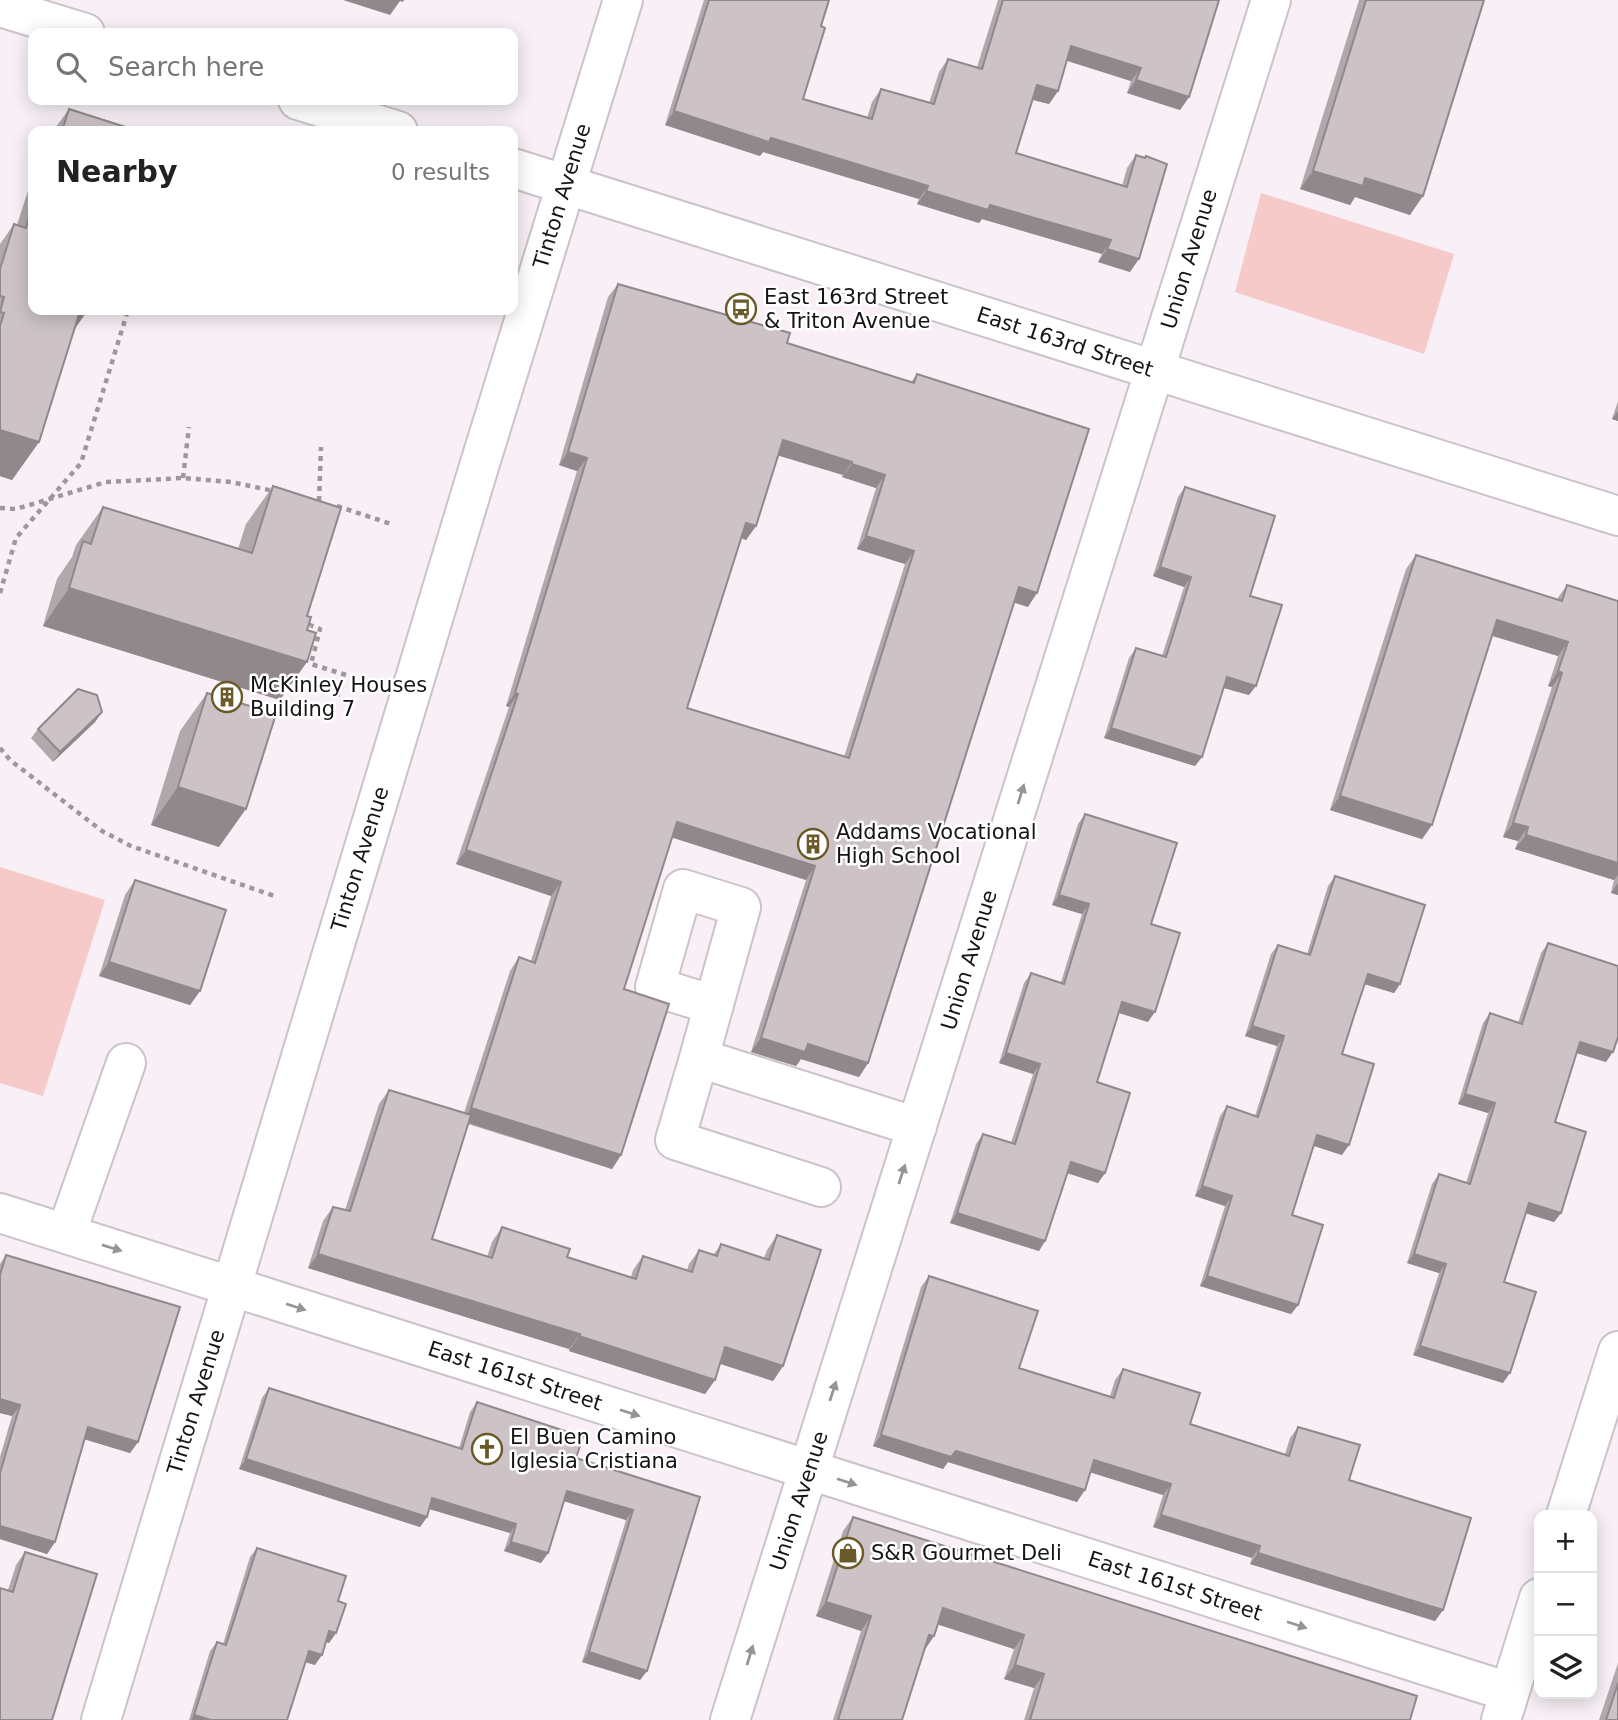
<!DOCTYPE html>
<html lang="en">
<head>
<meta charset="utf-8">
<style>
  body { margin:0; font-family:"DejaVu Sans",sans-serif; background:#f6f6f6; color:#222 }
  .controls { position:absolute; right:21px; bottom:21px; display:grid; overflow:hidden; border-radius:14px; box-shadow:0 4px 18px #0003 }
  .controls button { width:63px; height:63px; display:grid; place-items:center; padding:0; border:0; border-bottom:2px solid #e0e0e0; background:#fff; color:#222; font:35px sans-serif }
  .list { margin:0; padding:0; list-style:none }
  h2 { display:flex; justify-content:space-between; align-items:center; height:91px; margin:0; padding:0 28px; font-size:30px }
  h2 small { font-size:23px; font-weight:400; color:#767676 }
  .icon { flex:none; width:38px; height:38px; fill:none; stroke:currentColor; stroke-width:2; stroke-linecap:round; stroke-linejoin:round }
  .map { position:relative; flex:none; width:1618px; height:1720px; overflow:hidden }
  .search { position:absolute; background:#fff; box-shadow:0 4px 18px #0003; left:28px; top:28px; width:490px; height:77px; display:flex; align-items:center; gap:18px; box-sizing:border-box; padding:0 24px; border-radius:14px; color:#767676; font-size:26px }
  .panel { position:absolute; background:#fff; box-shadow:0 4px 18px #0003; left:28px; top:126px; width:490px; height:189px; border-radius:14px }
  .map>svg:first-child { display:block }
  .green { fill:#f6cac8 }
  .lines { fill:none; stroke-linecap:round; stroke-linejoin:round }
  .minor-casing { stroke:#cbc3c9; stroke-width:42 }
  .major-casing { stroke:#cbc3c9; stroke-width:42 }
  .path { stroke:#9e989d; stroke-width:4.5; stroke-dasharray:5 5; stroke-linecap:butt }
  .minor { stroke:#fff; stroke-width:38 }
  .major { stroke:#fff; stroke-width:38 }
  .wall { fill:#b0a8aa; fill-rule:evenodd }
  .shaded-wall { fill:#90888b }
  .building { fill:#cdc3c6; stroke:#90888b; stroke-width:2; fill-rule:evenodd }
  .oneway { fill:#969596 }
  .labels { text-anchor:middle; stroke-width:5; stroke-linejoin:round; paint-order:stroke }
  .street-label { font-size:21px; fill:#161316; stroke:#fff }
  .poi-label { font-size:21px; fill:#161316; stroke:#fff; text-anchor:start }
</style>
</head>
<body>
<div class="map">
<svg width="1618" height="1720" viewBox="0 0 1618 1720">
  <rect width="100%" height="100%" fill="#f8f0f6"/>
  <path class="green" d="M1261,193L1454,254L1424,354L1235,292Z
    M0,867L105,900L43,1096L0,1083Z"/>
  <g class="lines">
    <g class="minor-casing">
      <path id="minor" d="M699,1058L741,907L683,889L655,987L714,1005
        M821,1187L675,1140L699,1058L917,1127
        M0,1213L1509,1692
        M66,1234L126,1063
        M1566,1515L1618,1351
        M101,1720L477,473L623,0
        M730,1720L1271,0
        M1501,1720L1539,1598"/>
    </g>
    <g class="major-casing">
      <path id="major" d="M0,7L85,33
        M298,100L398,131
        M513,168L1618,516"/>
    </g>
    <path class="path" d="M183,478L189,427
      M319,501L321,447
      M337,506L394,525
      M0,508L16,509L106,482L183,478L231,482L274,491
      M0,593L16,538L81,463L128,310
      M307,636L310,625L320,629L311,664L346,675
      M288,678L340,695
      M0,748L10,760L102,831L131,846L277,897"/>
    <use href="#minor" class="minor"/>
    <use href="#major" class="major"/>
  </g>
  <path class="wall" d="M704,0H829L821,26L803,99L867,118L872,102L881,89L929,103L939,72L948,59L977,67L998,0H1219L1189,97L1180,110L1127,93L1131,81L1067,61L1058,91L1049,104L1032,100L1016,153L1122,186L1127,168L1136,155L1130,272L1098,262L1102,254L982,219L979,223L917,204L919,199L763,152L760,156L665,125Z
    M1359,0H1484L1410,215L1355,197L1350,205L1300,189Z
    M69,109L137,131H53Z
    M33,175V310L75,327L39,442L12,480L0,476V244L14,224L17,225Z
    M618,284L787,343L911,382L917,374L1028,607L1014,602L868,1063L859,1077L801,1059L796,1066L751,1052L806,880L672,837L624,989L621,1155L612,1169L468,1124L432,1239L487,1257L492,1242L502,1227L567,1257L631,1277L633,1270L643,1256L687,1270L689,1264L699,1250L714,1254L721,1244L764,1258L767,1250L777,1235L783,1366L773,1381L720,1364L715,1380L705,1394L569,1351V1349L308,1268L323,1221L333,1207L345,1210L379,1104L389,1090L464,1113L510,971L519,957L531,961L551,896L456,864L509,707L506,706L577,471L559,465L608,297ZM778,455L843,475L842,477L876,488L857,549L905,564L844,757L687,708L741,538L746,540L756,526Z
    M1618,401V421L1612,419Z
    M273,486L280,700L43,626L57,579L72,557L76,545L103,507L238,549L246,524Z
    M1185,487L1250,596L1249,695L1224,688L1202,757L1195,766L1104,738L1129,658L1136,648L1162,656L1184,587L1153,576L1178,497Z
    M1416,555L1557,599L1567,585L1618,601V895L1611,893L1614,880L1515,849L1518,841L1503,837L1552,687L1548,686L1558,656L1492,636L1432,825L1422,839L1330,810L1406,569Z
    M207,693L219,847L151,825L180,731Z
    M102,712L95,722L53,762L31,738L38,729Z
    M1085,814L1151,924L1148,1022L1119,1013L1097,1082L1105,1173L1098,1183L1067,1173L1045,1241L1039,1251L950,1223L976,1144L983,1134L1011,1143L1033,1074L999,1063L1024,983L1031,973L1061,982L1082,914L1052,905L1078,824Z
    M1335,876L1400,984L1394,993L1364,984L1342,1054V1155L1314,1146L1292,1215L1298,1305L1291,1314L1200,1286L1225,1206L1195,1196L1220,1116L1227,1106L1255,1116L1277,1046L1245,1036L1271,954L1278,945L1307,954L1328,886Z
    M135,880L200,991L190,1005L99,976L125,895Z
    M1548,943L1606,1062L1577,1053L1555,1122L1561,1213L1554,1222L1525,1213L1504,1282L1503,1383L1413,1355L1439,1273L1407,1263L1432,1184L1439,1174L1466,1183L1488,1113L1458,1104L1483,1023L1490,1013L1518,1023L1541,953Z
    M6,1255L138,1442L130,1453L85,1439L55,1542L47,1554L0,1539V1457L12,1416L0,1413V1264Z
    M929,1276L1019,1368L1110,1396L1115,1380L1123,1369L1190,1424L1285,1454L1290,1438L1298,1427L1349,1480L1443,1610L1435,1621L1250,1564L1252,1558L1153,1527L1163,1495L1090,1472L1077,1502L948,1462L943,1469L873,1446L921,1287Z
    M269,1388L459,1448L470,1412L477,1402L576,1458L700,1497L647,1671L640,1680L582,1662L626,1520L564,1501L548,1553L541,1563L504,1551L510,1533L429,1509L427,1517L420,1527L239,1469L262,1398Z
    M853,1517L1410,1720H1024L1034,1688L1004,1679L1014,1649L938,1624L924,1651L902,1720H833L861,1631L816,1616L843,1531Z
    M257,1548L338,1601L336,1633L329,1643L326,1642L315,1665L305,1662L287,1720H189L210,1651L217,1642L223,1644L250,1557Z
    M25,1552L52,1720L8,1590L16,1565Z
    M1618,1663V1720H1599Z"/>
  <path class="shaded-wall" d="M343,0H404L403,2L400,1L390,15Z
    M1071,46L1141,68L1131,81L1062,59Z
    M1136,80L1189,97L1180,110L1127,93Z
    M1037,85L1058,91L1049,104L1027,98Z
    M674,111L771,138L928,186L919,199L763,152L760,156L665,125Z
    M1313,171L1365,178L1423,196L1410,215L1355,197L1350,205L1300,189Z
    M926,191L990,205L1111,240L1102,254L982,219L979,223L917,204Z
    M1107,249L1139,259L1130,272L1098,262Z
    M80,311L86,313L59,351Z
    M1618,411V421L1612,419Z
    M0,430L39,442L12,480L0,476Z
    M783,440L852,462L843,475L773,454Z
    M568,452L587,458L577,471L559,465Z
    M852,464L885,475L876,488L842,477Z
    M746,523L756,526L746,540L737,536Z
    M866,536L914,551L905,564L857,549Z
    M1160,567L1191,577L1184,587L1153,576Z
    M1019,587L1037,593L1028,607L1009,601Z
    M69,588L307,662L280,700L43,626Z
    M1497,620L1568,642L1558,656L1487,634Z
    M1558,671L1562,673L1552,687L1548,686Z
    M1227,677L1256,686L1249,695L1220,687Z
    M515,693L518,694L509,707L506,706Z
    M102,712L95,722L53,762L60,752Z
    M1111,728L1202,757L1195,766L1104,738Z
    M178,787L246,809L219,847L151,825Z
    M1340,796L1432,825L1422,839L1330,810Z
    M677,822L815,866L806,880L667,836Z
    M1513,823L1528,827L1518,841L1503,837Z
    M1526,835L1618,863V875L1614,880L1515,849Z
    M466,850L561,882L551,896L456,864Z
    M1618,883V895L1611,893Z
    M1059,895L1089,904L1082,914L1052,905Z
    M109,962L200,991L190,1005L99,976Z
    M1368,974L1400,984L1394,993L1361,983Z
    M1122,1002L1155,1012L1148,1022L1116,1012Z
    M1252,1026L1284,1036L1277,1046L1245,1036Z
    M761,1038L808,1044L868,1063L859,1077L801,1059L796,1066L751,1052Z
    M1580,1042L1613,1052L1606,1062L1573,1052Z
    M1006,1053L1040,1064L1033,1074L999,1063Z
    M1465,1094L1495,1103L1488,1113L1458,1104Z
    M471,1108L621,1155L612,1169L462,1121Z
    M1317,1135L1349,1145L1342,1155L1311,1145Z
    M1071,1162L1105,1173L1098,1183L1064,1172Z
    M1202,1186L1232,1196L1225,1206L1195,1196Z
    M1529,1203L1561,1213L1554,1222L1522,1212Z
    M957,1213L1045,1241L1039,1251L950,1223Z
    M318,1254L580,1334L569,1349L308,1268Z
    M1414,1254L1446,1264L1439,1273L1407,1263Z
    M1207,1276L1298,1305L1291,1314L1200,1286Z
    M579,1336L715,1380L705,1394L569,1351Z
    M1420,1346L1510,1373L1503,1383L1413,1355Z
    M725,1347L783,1366L773,1381L715,1362Z
    M0,1399L20,1405L12,1416L0,1413Z
    M88,1427L138,1442L130,1453L80,1438Z
    M881,1435L956,1451L1085,1490L1077,1502L948,1462L943,1469L873,1446Z
    M246,1459L427,1517L420,1527L239,1469Z
    M1094,1460L1171,1484L1163,1495L1086,1471Z
    M567,1491L633,1510L626,1520L560,1500Z
    M432,1498L516,1524L510,1533L426,1508Z
    M1161,1515L1260,1546L1252,1558L1153,1527Z
    M0,1526L55,1542L47,1554L0,1539Z
    M511,1542L548,1553L541,1563L504,1551Z
    M1258,1553L1443,1610L1435,1621L1250,1564Z
    M826,1602L871,1616L861,1631L816,1616Z
    M943,1608L1024,1635L1014,1649L933,1623Z
    M329,1631L336,1633L329,1643L323,1641Z
    M929,1635L934,1636L924,1651Z
    M309,1651L322,1655L315,1665L302,1661Z
    M589,1652L647,1671L640,1680L582,1662Z
    M1015,1665L1044,1674L1034,1688L1004,1679Z
    M194,1715L211,1720H191Z"/>
  <path class="building" d="M709,0H829L821,26L825,28L803,99L872,119L881,89L934,104L948,59L982,69L1003,0H1219L1189,97L1136,80L1141,68L1071,46L1058,91L1037,85L1016,153L1127,187L1136,155L1145,158L1146,156L1167,164L1139,259L1107,249L1111,240L990,205L988,210L926,191L928,186L771,138L769,142L674,111Z
    M1366,0H1484L1423,196L1365,178L1363,186L1313,171Z
    M69,109L138,131H62Z
    M31,212L33,213V310H86V313L80,311L39,442L0,430V326L4,313L0,312L4,297L0,296V269L14,224L26,228Z
    M618,284L790,333L787,343L914,383L917,374L1089,429L1037,593L1019,587L868,1063L808,1044L805,1052L761,1038L815,866L677,822L624,989L669,1004L621,1155L471,1108L519,957L535,963L561,882L466,850L518,694L515,693L587,458L568,452ZM783,440L852,462V464L885,475L866,536L914,551L849,758L687,708L746,523L756,526Z
    M273,486L341,508L307,616L311,617L307,630L316,633L307,662L69,588L83,541L91,544L103,507L252,553Z
    M1185,487L1275,516L1250,596L1282,605L1256,686L1227,677L1202,757L1111,728L1136,648L1166,657L1191,577L1160,567Z
    M1416,555L1562,601L1567,585L1618,601V863L1526,835L1528,827L1513,823L1562,673L1558,671L1568,642L1497,620L1432,825L1340,796Z
    M78,689L97,695L102,712L60,752L38,729Z
    M207,693L276,714L246,809L178,787Z
    M1085,814L1177,843L1151,924L1180,933L1155,1012L1122,1002L1097,1082L1130,1093L1105,1173L1071,1162L1045,1241L957,1213L983,1134L1015,1144L1027,1106L1040,1064L1006,1053L1031,973L1064,984L1089,904L1059,895Z
    M1335,876L1425,905L1400,984L1368,974L1354,1016L1342,1054L1374,1064L1349,1145L1317,1135L1304,1176L1292,1215L1323,1225L1298,1305L1207,1276L1232,1196L1202,1186L1227,1106L1258,1117L1284,1036L1252,1026L1278,945L1310,955Z
    M135,880L226,910L200,991L109,962Z
    M1548,943L1618,966V1037L1613,1052L1580,1042L1555,1122L1586,1132L1561,1213L1529,1203L1504,1282L1536,1292L1510,1373L1420,1346L1446,1264L1414,1254L1439,1174L1470,1184L1482,1145L1495,1103L1465,1094L1490,1013L1522,1024Z
    M389,1090L471,1115L432,1239L492,1258L502,1227L570,1249L567,1257L636,1279L643,1256L692,1272L699,1250L717,1256L721,1244L769,1260L777,1235L821,1250L783,1366L725,1347L715,1380L579,1336L580,1334L318,1254L333,1207L350,1211Z
    M6,1255L180,1307L138,1442L88,1427L55,1542L0,1526V1473L20,1405L0,1399V1275Z
    M929,1276L1038,1311L1019,1368L1114,1398L1123,1369L1200,1393L1190,1424L1289,1456L1298,1427L1360,1445L1349,1480L1471,1518L1443,1610L1258,1553L1260,1546L1161,1515L1171,1484L1094,1460L1085,1490L956,1451L951,1457L881,1435Z
    M269,1388L462,1449L477,1402L583,1437L576,1458L700,1497L647,1671L589,1652L633,1510L567,1491L548,1553L511,1542L516,1524L432,1498L427,1517L246,1459Z
    M853,1517L1417,1696L1410,1720H1030L1044,1674L1015,1665L1024,1635L943,1608L934,1636L929,1635L902,1720H838L871,1616L826,1602Z
    M257,1548L346,1576L338,1601L346,1604L336,1633L329,1631L322,1655L309,1651L287,1720H211L194,1715L217,1642L226,1645Z
    M25,1552L97,1574L52,1720H0V1588L13,1592Z
    M1618,1683V1720H1606Z"/>
  <defs><path id="oneway-solid" d="M-6-.8H1V-3.2L6.5 0L1 3.2V.8H-6Z" transform="scale(1.75)"/></defs>
  <g class="oneway">
    <use href="#oneway-solid" transform="translate(1021 794) rotate(-73)"/>
    <use href="#oneway-solid" transform="translate(902 1174) rotate(-72)"/>
    <use href="#oneway-solid" transform="translate(112 1248) rotate(17)"/>
    <use href="#oneway-solid" transform="translate(296 1307) rotate(18)"/>
    <use href="#oneway-solid" transform="translate(833 1391) rotate(-72)"/>
    <use href="#oneway-solid" transform="translate(630 1413) rotate(18)"/>
    <use href="#oneway-solid" transform="translate(847 1482) rotate(18)"/>
    <use href="#oneway-solid" transform="translate(1297 1625) rotate(18)"/>
    <use href="#oneway-solid" transform="translate(750 1655) rotate(-73)"/>
  </g>
  <defs>
    <g id="bus-ring" transform="scale(1.575)"><circle r="9.5" fill="#fff" stroke="#695a28" stroke-width="1.5"/><path d="M-5-6H5V4H4V6H2V4H-2V6H-4V4H-5ZM-3.5-4V0h7V-4ZM-3.5 1.2v1.5H-2V1.2ZM2 1.2v1.5H3.5V1.2Z" fill="#695a28"/></g>
    <g id="building-ring" transform="scale(1.575)"><circle r="9.5" fill="#fff" stroke="#695a28" stroke-width="1.5"/><path d="M-4-6H4V6H1V3H-1V6H-4ZM-2.5-4.3h1.7v1.8h-1.7ZM.8-4.3h1.7v1.8H.8ZM-2.5-1h1.7V.8h-1.7ZM.8-1h1.7V.8H.8Z" fill="#695a28"/></g>
    <g id="church-ring" transform="scale(1.575)"><circle r="9.5" fill="#fff" stroke="#695a28" stroke-width="1.5"/><path d="M-1.2-6h2.4v3.5h3.3v2.4h-3.3V6h-2.4V-.1h-3.3v-2.4h3.3Z" fill="#695a28"/></g>
    <g id="shop-ring" transform="scale(1.575)"><circle r="9.5" fill="#fff" stroke="#695a28" stroke-width="1.5"/><path d="M-5-2.5h2.3a2.7 3.5 0 0 1 5.4 0H5L5.5 6h-11ZM-1.5-2.5h3a1.5 2.3 0 0 0-3 0Z" fill="#695a28"/></g>
  </defs>
  <g fill-rule="evenodd">
    <use href="#bus-ring" x="741" y="309"/>
    <use href="#building-ring" x="227" y="697"/>
    <use href="#building-ring" x="813" y="844"/>
    <use href="#church-ring" x="487" y="1449"/>
    <use href="#shop-ring" x="848" y="1553"/>
  </g>
  <g class="labels">
    <g class="street-label">
      <text transform="translate(562 196) rotate(-73)" y="7">Tinton Avenue</text>
      <text transform="translate(1189 259) rotate(-73)" y="7">Union Avenue</text>
      <text transform="translate(1065 342) rotate(18)" y="7">East 163rd Street</text>
      <text transform="translate(360 859) rotate(-73)" y="7">Tinton Avenue</text>
      <text transform="translate(969 960) rotate(-73)" y="7">Union Avenue</text>
      <text transform="translate(515 1376) rotate(18)" y="7">East 161st Street</text>
      <text transform="translate(196 1402) rotate(-73)" y="7">Tinton Avenue</text>
      <text transform="translate(799 1501) rotate(-72)" y="7">Union Avenue</text>
      <text transform="translate(1175 1586) rotate(18)" y="7">East 161st Street</text>
    </g>
    <g class="poi-label">
      <text x="764" y="304">East 163rd Street<tspan x="764" dy="24">&amp; Triton Avenue</tspan></text>
      <text x="250" y="692">McKinley Houses<tspan x="250" dy="24">Building 7</tspan></text>
      <text x="836" y="839">Addams Vocational<tspan x="836" dy="24">High School</tspan></text>
      <text x="510" y="1444">El Buen Camino<tspan x="510" dy="24">Iglesia Cristiana</tspan></text>
      <text x="871" y="1560">S&amp;R Gourmet Deli</text>
    </g>
  </g>
</svg>
<div class="controls">
<button>+</button>
<button>−</button>
<button><svg class="icon" aria-label="layers" viewBox="0 0 24 24"><path d="M12 4l9 5-9 5-9-5zM3 14l9 5 9-5"/></svg></button>
</div>
<div class="search"><svg class="icon" aria-label="search" viewBox="0 0 24 24"><circle cx="10" cy="10" r="6"/><path d="M15 15l6 6"/></svg>Search here</div>
<section class="panel">
<h2>Nearby<small>0 results</small></h2>
<ul class="list">
</ul>
</section>
</div>
</body>
</html>
